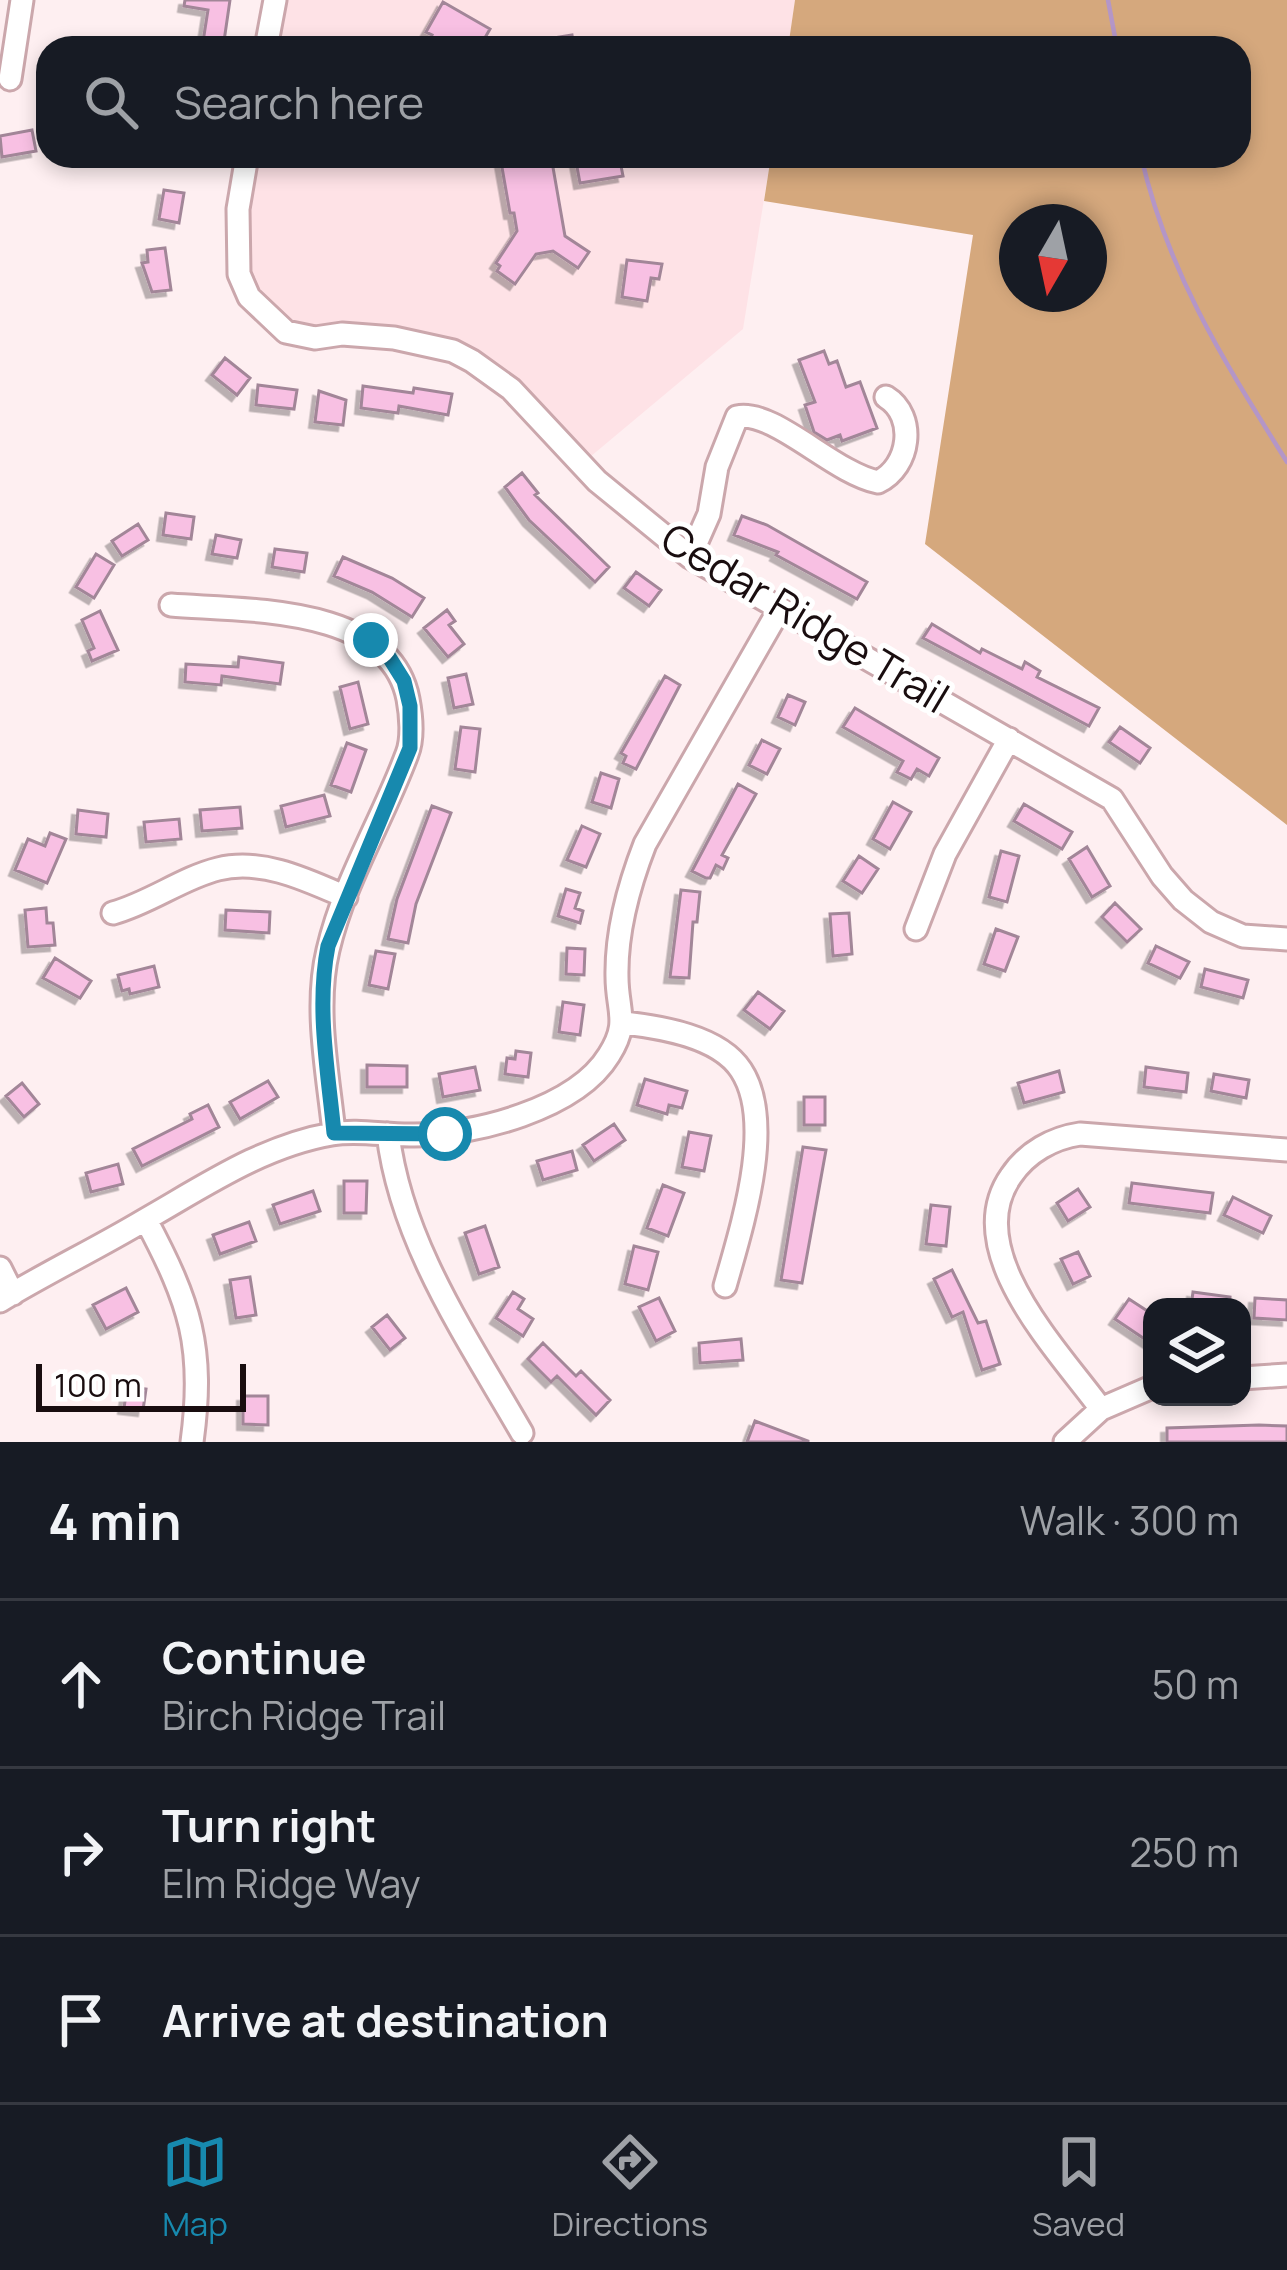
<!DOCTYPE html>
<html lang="en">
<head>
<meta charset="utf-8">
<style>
  body { margin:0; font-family:Manrope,sans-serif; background:#242831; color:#f1f3f6 }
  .controls { position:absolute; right:36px; bottom:36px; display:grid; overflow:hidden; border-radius:24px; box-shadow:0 6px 18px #0003 }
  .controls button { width:108px; height:108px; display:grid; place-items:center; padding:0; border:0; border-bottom:3px solid #363941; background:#171b24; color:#f1f3f6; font:60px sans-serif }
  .compass { position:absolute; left:999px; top:204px; width:108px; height:108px; border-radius:50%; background:#171b24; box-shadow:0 6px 18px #0003; rotate:189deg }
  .scale { position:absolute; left:36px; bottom:30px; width:210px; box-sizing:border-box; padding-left:12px; border:6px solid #190d0f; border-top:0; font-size:33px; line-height:42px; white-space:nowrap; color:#190d0f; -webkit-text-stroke:9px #fff; paint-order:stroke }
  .stop { position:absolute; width:36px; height:36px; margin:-27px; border:9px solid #1789ae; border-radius:50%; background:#fff }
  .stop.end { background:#1789ae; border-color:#fff; box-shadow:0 3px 12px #0008 }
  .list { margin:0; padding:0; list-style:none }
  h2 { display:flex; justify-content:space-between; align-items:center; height:156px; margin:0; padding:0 48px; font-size:51px }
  h2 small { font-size:39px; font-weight:400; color:#9ea1a6 }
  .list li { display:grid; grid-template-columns:78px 1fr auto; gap:36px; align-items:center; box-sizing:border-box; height:168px; padding:0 48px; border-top:3px solid #363941 }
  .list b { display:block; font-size:45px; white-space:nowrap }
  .list p { margin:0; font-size:39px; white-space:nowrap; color:#9ea1a6 }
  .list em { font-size:39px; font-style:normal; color:#9ea1a6 }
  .icon { flex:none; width:66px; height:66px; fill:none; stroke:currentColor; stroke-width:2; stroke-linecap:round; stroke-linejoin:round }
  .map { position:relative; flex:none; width:1287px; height:1442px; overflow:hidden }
  .search { position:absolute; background:#171b24; box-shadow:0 6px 18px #0003; left:36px; right:36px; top:36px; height:132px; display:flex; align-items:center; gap:30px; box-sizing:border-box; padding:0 42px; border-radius:36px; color:#9ea1a6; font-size:45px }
  .sheet { height:660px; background:#171b24 }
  nav { display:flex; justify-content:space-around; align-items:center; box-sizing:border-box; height:168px; border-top:3px solid #363941; background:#171b24; font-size:33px; color:#9ea1a6 }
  nav a { display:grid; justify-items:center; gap:6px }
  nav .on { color:#1789ae }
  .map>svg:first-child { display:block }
  .built { fill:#fee2e6 }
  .forest { fill:#d5a87d; fill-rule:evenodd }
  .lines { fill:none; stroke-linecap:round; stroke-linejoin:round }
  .stream { stroke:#b496c7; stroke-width:4.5 }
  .building { fill:#f8c0e3; stroke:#a28698; stroke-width:3; filter:url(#shadow) }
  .minor-casing { stroke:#cba7ac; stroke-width:27 }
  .minor { stroke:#fff; stroke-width:21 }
  .route { stroke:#1789ae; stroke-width:15 }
  .labels { text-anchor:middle; stroke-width:10; stroke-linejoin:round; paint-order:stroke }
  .street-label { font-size:42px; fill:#190d0f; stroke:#fff }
</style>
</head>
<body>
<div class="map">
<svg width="1287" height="1442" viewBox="0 0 1287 1442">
  <defs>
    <filter id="shadow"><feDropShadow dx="-5.5" dy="5.5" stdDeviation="0" flood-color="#0004"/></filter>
  </defs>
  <rect width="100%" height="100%" fill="#feeff1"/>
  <path class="built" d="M274,0H795L788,48H267Z
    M250,156H771L743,329L584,462L442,346H322L238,286Z"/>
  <path class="forest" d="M795,0H1287V825L925,544L973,235L764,201L771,156H1239V48H788ZM1017,222H1089V294H1017Z"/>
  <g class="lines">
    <path class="stream" d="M1108,0L1117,48
      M1141,156C1168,274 1224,361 1287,462"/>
  </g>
  <path class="building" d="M185,0H230L223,48H202L208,10L184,6Z
    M443,2L490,29L479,48H436L428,43L432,35L426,32Z
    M572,35L574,48H530L529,42Z
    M32,130L36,151L2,157L0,136Z
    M500,156H551L565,236L589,252L578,268L553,251L536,254L515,284L497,271L500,266L496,263L517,231L514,213H510Z
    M575,156H619L623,176L580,183Z
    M164,190L184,193L179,223L159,219Z
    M165,248L171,290L152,292L142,263L148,262L147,250Z
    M627,260L662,264L659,279L651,278L647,301L622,297Z
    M824,351L829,364L837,361L846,387L860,382L877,428L842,441L840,435L827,440L814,432L805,405L815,402L799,360Z
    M225,358L250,378L237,395L212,375Z
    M258,385L297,390L294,409L256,405Z
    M363,386L413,393L414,388L452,394L448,415L399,406L398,413L361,408Z
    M319,391L346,400L343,425L315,422Z
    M522,473L538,493L535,495L609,567L595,582L529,520L505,487Z
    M166,513L194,517L191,539L163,535Z
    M742,516L767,525L867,582L857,599L776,555L778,552L734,535Z
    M138,524L148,540L122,556L112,541Z
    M216,535L241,540L237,558L212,554Z
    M275,549L307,553L304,572L272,567Z
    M96,554L114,565L94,598L76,587Z
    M343,557L392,578L424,598L412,617L372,592L334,576Z
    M636,572L661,590L649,606L624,588Z
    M447,610L455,621L449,625L464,644L448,657L424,628Z
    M100,611L118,650L92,661L88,651L94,648L82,620Z
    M932,624L980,653L982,649L1022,669L1025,662L1040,671L1037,677L1099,708L1089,726L923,638Z
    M239,657L283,663L280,684L222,676L221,685L185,682L186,664L238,667Z
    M466,674L473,704L454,708L448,678Z
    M665,676L680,685L636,769L623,763L626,756L621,753Z
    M358,682L368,724L350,729L340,687Z
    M788,695L805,702L795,725L778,717Z
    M855,708L939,758L929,776L917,769L911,779L897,772L903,761L843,727Z
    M461,727L480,729L475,772L455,769Z
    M1120,727L1150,748L1140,763L1109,742Z
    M762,740L780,749L767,774L749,765Z
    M347,743L366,750L351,792L331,785Z
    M601,773L619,779L611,808L592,802Z
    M738,784L756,794L722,855L728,858L723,869L716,865L710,878H706L692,871Z
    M324,795L330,816L286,827L281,806Z
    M893,802L911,812L890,849L873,839Z
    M1024,804L1072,832L1062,849L1014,821Z
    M432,806L451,813L416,904L408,943L388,939L397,899Z
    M240,807L242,828L202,831L200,810Z
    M78,810L108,814L106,837L76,834Z
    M179,819L181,839L146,842L144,822Z
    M582,826L600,834L586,867L567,860Z
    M50,833L66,839L47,883L15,870L28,839L45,846Z
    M1087,847L1110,886L1092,897L1069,859Z
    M1001,851L1019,856L1007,902L989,897Z
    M859,856L878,869L862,893L843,881Z
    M566,889L580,893L575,908L583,911L580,923L558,916Z
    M681,890L700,892L697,922H693L689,978L670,977Z
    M1115,903L1141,929L1127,942L1102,917Z
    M46,908L47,923H53L55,945L28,947L25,910Z
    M226,910L270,912L269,933L225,930Z
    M849,913L852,954L833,956L830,914Z
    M996,929L1018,937L1005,971L984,964Z
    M1156,946L1189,962L1180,978L1148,963Z
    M567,948L585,949L584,975L566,974Z
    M376,951L395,954L388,989L369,985Z
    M55,958L91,981L80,998L43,978Z
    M154,966L159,987L130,994L129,989L122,991L118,975Z
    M1205,969L1248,980L1243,998L1201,987Z
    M758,992L784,1011L770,1029L744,1010Z
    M563,1002L584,1005L580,1035L559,1032Z
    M516,1051L531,1053L528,1077L505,1074L507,1058L515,1059Z
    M367,1065L407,1066V1087H367Z
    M475,1067L480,1090L443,1097L439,1074Z
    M1146,1067L1188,1073L1186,1092L1144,1087Z
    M1059,1071L1064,1092L1024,1103L1018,1083Z
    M1214,1074L1249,1080L1246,1098L1211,1091Z
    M645,1079L687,1091L682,1108L669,1105L667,1114L637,1105Z
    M268,1081L278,1097L240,1119L230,1102Z
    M22,1083L39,1104L24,1117L6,1096Z
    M804,1097H825V1125H804Z
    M208,1105L219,1127L142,1166L133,1149L192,1119L190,1114Z
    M614,1124L625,1140L594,1161L583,1145Z
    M689,1132L711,1136L704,1171L682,1167Z
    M803,1147L826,1150L802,1283L781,1280Z
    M572,1151L577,1170L543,1180L537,1161Z
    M118,1164L123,1184L91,1192L86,1173Z
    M344,1181H367L366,1213H344Z
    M1132,1183L1213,1193L1210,1213L1129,1203Z
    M663,1185L684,1193L668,1236L647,1228Z
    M1078,1189L1090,1207L1068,1221L1057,1203Z
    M313,1191L320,1211L280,1224L273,1205Z
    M1233,1197L1271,1216L1263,1233L1224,1215Z
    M931,1205L950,1207L946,1246L926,1244Z
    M249,1222L256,1241L220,1254L213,1235Z
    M485,1226L499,1267L479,1274L465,1233Z
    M634,1246L658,1252L648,1290L625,1284Z
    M1078,1252L1090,1276L1073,1284L1061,1259Z
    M952,1270L978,1323L986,1321L1000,1364L982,1370L963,1312L952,1317L934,1279Z
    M250,1277L256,1315L236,1318L230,1280Z
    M126,1288L138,1312L106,1329L93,1305Z
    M513,1292L524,1299L518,1309L533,1319L523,1336L496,1318Z
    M1193,1292L1230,1297L1229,1307H1191Z
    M659,1298L675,1331L656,1341L639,1307Z
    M1255,1298L1287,1300V1320L1254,1318Z
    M1129,1299L1152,1314L1147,1323L1152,1326V1344L1115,1319Z
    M387,1315L405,1338L390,1350L372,1327Z
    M741,1339L743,1360L700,1363L699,1343Z
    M543,1343L576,1376L581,1371L610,1400L596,1415L557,1376L551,1382L528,1359Z
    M128,1380L139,1382L138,1388L146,1389L143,1410L124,1408Z
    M243,1396H268V1425L243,1424Z
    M755,1421L808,1441V1442H747Z
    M1259,1425L1287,1426V1442H1167V1428Z"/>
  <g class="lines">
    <g class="minor-casing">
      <path id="minor" d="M266,48L275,0
        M10,79L22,0
        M247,156L238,209L239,274L249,297L286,332L315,338L342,334L394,338L453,351L472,361L511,389L597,481L690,557L1112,799L1162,876L1183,900L1211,922L1243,936L1287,939
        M690,557L709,514L717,467L737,417C774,409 833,473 878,482C910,467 917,416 886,397
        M171,605C247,611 390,605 408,699C411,715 413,739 407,754C383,819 344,881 328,950C314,1008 328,1074 334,1133
        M113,913C150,903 182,878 218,869C262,858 307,880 346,897
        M916,929L945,854L1009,739
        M624,1023C660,1027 719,1036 741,1070C776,1123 741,1229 725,1286
        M388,1134C401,1243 468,1339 522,1433
        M146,1220C190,1303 205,1347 192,1442
        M0,1268L13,1294
        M0,1301C46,1273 96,1249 143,1221C203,1187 262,1146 332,1134C358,1129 387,1136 414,1135C474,1135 576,1109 609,1055C630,1022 617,1011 617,977C616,932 629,885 645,844L779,610
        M1242,1378L1287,1375
        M1101,1409C1058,1350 959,1250 1011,1176C1027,1152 1053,1138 1080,1134L1287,1150
        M1065,1442L1101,1409L1152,1387"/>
    </g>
    <use href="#minor" class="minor"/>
  </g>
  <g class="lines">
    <path class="route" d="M371,640L389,657L404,681L410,706V748L328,946C316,1007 328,1071 334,1133L445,1134"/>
  </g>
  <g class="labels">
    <g class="street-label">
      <text transform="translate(805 618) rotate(31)" y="15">Cedar Ridge Trail</text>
    </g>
  </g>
</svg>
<div class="controls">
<button><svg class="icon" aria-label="layers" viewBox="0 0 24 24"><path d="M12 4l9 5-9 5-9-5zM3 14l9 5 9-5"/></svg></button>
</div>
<svg class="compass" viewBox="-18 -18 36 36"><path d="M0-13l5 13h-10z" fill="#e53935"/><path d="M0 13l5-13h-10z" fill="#9ea1a6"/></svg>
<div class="scale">100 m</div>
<div class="stop" style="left:445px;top:1134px"></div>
<div class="stop end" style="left:371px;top:640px"></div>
<div class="search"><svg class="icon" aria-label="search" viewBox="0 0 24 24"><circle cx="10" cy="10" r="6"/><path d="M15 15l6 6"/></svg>Search here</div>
</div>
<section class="sheet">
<h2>4 min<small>Walk · 300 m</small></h2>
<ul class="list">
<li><svg class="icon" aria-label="ahead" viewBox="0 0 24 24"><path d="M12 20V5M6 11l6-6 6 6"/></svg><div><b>Continue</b><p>Birch Ridge Trail</p></div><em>50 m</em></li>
<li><svg class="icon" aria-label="right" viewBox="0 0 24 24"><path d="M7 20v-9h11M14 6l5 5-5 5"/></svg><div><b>Turn right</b><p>Elm Ridge Way</p></div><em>250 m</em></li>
<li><svg class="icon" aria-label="arrive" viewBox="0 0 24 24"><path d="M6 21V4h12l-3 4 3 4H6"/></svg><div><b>Arrive at destination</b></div></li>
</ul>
</section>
<nav>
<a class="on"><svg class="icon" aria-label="map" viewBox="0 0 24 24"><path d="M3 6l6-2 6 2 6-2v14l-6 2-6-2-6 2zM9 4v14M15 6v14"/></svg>Map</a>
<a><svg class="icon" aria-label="directions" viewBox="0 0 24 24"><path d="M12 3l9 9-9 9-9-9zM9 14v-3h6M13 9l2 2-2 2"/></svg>Directions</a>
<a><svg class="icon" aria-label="saved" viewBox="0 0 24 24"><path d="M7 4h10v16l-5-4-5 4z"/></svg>Saved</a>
</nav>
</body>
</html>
